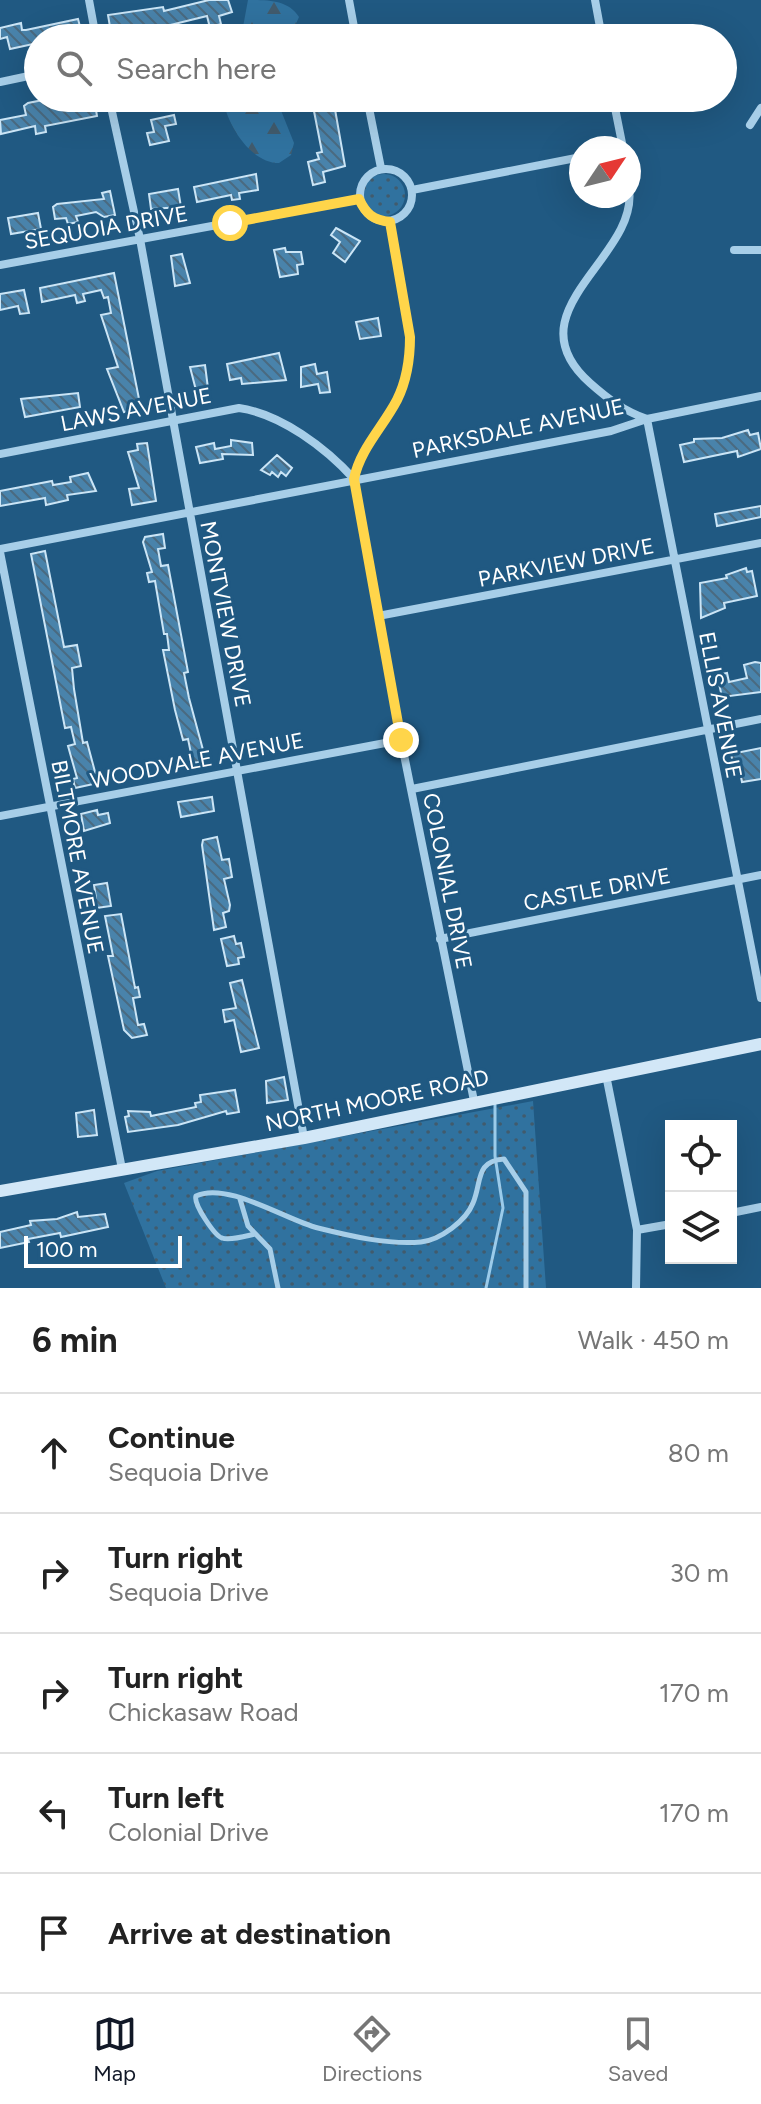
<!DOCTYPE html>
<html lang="en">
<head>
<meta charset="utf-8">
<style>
  body { margin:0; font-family:Figtree,sans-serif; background:#f6f6f6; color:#222 }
  .controls { position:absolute; right:24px; bottom:24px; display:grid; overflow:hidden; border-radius:0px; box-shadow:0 8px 32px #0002 }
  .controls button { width:72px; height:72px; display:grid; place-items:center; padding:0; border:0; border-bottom:2px solid #e0e0e0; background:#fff; color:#222; font:40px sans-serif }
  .compass { position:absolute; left:569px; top:136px; width:72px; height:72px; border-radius:50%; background:#fff; box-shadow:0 8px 32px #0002; rotate:55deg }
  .scale { position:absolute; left:24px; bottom:20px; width:158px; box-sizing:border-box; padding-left:8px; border:4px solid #fff; border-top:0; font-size:22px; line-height:28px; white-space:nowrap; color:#fff; -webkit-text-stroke:6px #205982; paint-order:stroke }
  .stop { position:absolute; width:24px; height:24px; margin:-18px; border:6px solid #ffd54a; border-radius:50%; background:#fff }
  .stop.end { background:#ffd54a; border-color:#fff; box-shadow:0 2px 8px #0008 }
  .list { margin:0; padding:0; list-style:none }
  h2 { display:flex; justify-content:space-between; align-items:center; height:104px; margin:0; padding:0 32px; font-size:34px }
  h2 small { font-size:26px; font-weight:400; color:#767676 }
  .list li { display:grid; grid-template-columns:52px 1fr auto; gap:24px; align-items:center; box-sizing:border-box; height:120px; padding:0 32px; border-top:2px solid #e0e0e0 }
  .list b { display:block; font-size:30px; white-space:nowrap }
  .list p { margin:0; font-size:26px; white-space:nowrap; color:#767676 }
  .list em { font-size:26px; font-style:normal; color:#767676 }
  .icon { flex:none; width:44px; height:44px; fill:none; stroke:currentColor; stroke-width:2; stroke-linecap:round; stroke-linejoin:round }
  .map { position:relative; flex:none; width:761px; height:1288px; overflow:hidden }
  .search { position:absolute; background:#fff; box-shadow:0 8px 32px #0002; left:24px; right:24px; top:24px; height:88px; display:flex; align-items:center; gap:20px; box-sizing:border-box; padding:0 28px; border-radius:44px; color:#767676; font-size:30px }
  .sheet { height:704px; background:#fff }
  nav { display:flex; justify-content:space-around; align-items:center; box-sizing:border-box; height:112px; border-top:2px solid #e0e0e0; background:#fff; font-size:22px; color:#767676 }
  nav a { display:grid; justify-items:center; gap:4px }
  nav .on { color:#111827 }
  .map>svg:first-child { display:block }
  .grass { fill:url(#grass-dots) }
  .forest { fill:url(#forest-firs) }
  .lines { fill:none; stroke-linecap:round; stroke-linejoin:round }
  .stream { stroke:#9bcbea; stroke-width:3 }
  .building { fill:url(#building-back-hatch); stroke:#cbe5f6; stroke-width:2 }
  .service { stroke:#a7cee8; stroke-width:5 }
  .minor { stroke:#a7cee8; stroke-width:8 }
  .secondary { stroke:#d2e7f7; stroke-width:12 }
  .route { stroke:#ffd54a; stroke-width:10 }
  .labels { text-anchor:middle; stroke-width:6; stroke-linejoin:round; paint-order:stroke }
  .street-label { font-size:22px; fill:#fff; stroke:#205982 }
</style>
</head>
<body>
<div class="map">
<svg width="761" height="1288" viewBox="0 0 761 1288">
  <defs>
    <pattern id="grass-dots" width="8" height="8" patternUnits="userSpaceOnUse" patternTransform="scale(2)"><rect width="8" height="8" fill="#30729f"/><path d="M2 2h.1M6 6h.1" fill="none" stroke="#415b6d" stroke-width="1.8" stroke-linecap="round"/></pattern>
    <pattern id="forest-firs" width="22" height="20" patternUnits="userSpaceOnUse" patternTransform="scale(2)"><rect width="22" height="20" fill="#30729f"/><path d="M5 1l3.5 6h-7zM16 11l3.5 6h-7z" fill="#415b6d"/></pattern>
    <pattern id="building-back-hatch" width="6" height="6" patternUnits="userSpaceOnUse" patternTransform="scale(2)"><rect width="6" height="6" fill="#4983ab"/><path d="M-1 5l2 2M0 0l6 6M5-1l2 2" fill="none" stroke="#4a6a80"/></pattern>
  </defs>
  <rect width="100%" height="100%" fill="#205982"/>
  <path class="grass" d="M363 195a21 21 0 1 1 42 0a21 21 0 1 1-42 0Z
    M533,1101L546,1288H166L124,1183L157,1171Z"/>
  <path class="forest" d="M248,0C269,0 288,0 299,17L290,37L241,38Z
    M223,98H276L294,143L291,155L279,163C250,163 226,123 223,98Z"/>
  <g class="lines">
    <path class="stream" d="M486,1288L503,1208L495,1156V1105"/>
  </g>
  <path class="building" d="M209,0H228L232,12L219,16L221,24L210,28L207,16L150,30L149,25L110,27L108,15L163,7L164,11Z
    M78,19L83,38H38V43L10,49L7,37L0,39V28L21,23L22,30H26Z
    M53,98L54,103L94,98L97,116L45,126L46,132L36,134L35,126L1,134L0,120L26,115L24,106L28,103Z
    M333,98L345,166L323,172L325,182L313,185L308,162L319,159L317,153L322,152L312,101Z
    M174,115L176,124L165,126L169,141L150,145L147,133L154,132L151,120Z
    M256,174L258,190L239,193L240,199L232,200L231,195L197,202L194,187Z
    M178,189L181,207L151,209L149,194Z
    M110,191L115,215L104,217L96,212L76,216L78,222L68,224L66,218L55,219L53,207L57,204L104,199L102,193Z
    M38,213L41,229L11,234L8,218Z
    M336,228L360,241L345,262L333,253L340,242L331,235Z
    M285,248L286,252H301L303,264L297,265L298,274L280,277L274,250Z
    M182,254L190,283L175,286L171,256Z
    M114,273L141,409L124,412L107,369L118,367L101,315L111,313L108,297L104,298L101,290L83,294L85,301L77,303L75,295L42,302L40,288Z
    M24,290L29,313L20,314L18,306L0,310V294Z
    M378,318L381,336L360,339L356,322Z
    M279,353L286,380L242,384L241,378L230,380L227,364Z
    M315,364L317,374L327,372L330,392L320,393L318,384L301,387V367Z
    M205,365L209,396L198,398L190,367Z
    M78,393L80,407L25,417L21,399Z
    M748,430L750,435L758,433L761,449L738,457L737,451L684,462L680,445L694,442V439L722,438Z
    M231,440L252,443L253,455L222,454L223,459L200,463L196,447L214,443L215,449L231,446Z
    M147,443L156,501L132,505L129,489L139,488L128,452L138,450L137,444Z
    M277,455L292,468L286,476L281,472L278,477L272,472L270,475L261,470Z
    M88,473L96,491L67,495L68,500L46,505L45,498L0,506V491L52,481L53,485L71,482L70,477Z
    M761,506V517L717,526L715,514Z
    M163,534L165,548L158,549L161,566L168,565L188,672L184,673L189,698L206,761L193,763L188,739L183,740L175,710L163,650H169L167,634H164L155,581L149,582L147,573L152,572L143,542L145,537Z
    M45,551L64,647L77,645L81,666L72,668L74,689L83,743L87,742L98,783L75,788L73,779L77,778L68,746L75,744L71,727L65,728L31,554Z
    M746,568L747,572L752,571L757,596L724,603L725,608L701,618L700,583L727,578L726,575Z
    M755,662L761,663V692L722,697L717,675L727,673L729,682L747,678L744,665Z
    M761,748V779L742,782L738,762L733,763L731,754Z
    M212,797L214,811L181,817L178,802Z
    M97,810L98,815L108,813L110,823L84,831L81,814Z
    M217,837L222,860L229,859L232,877L224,879L230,905L229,911L223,913L226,927L214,930L202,845L203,840Z
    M107,883L111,906L89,909L88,900L96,898L94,885Z
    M121,914L135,988L138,987L140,997L133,998L138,1025L144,1024L147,1035L132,1038L124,1030L108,956H113L105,916Z
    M234,936L236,944L241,943L244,957L238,958L239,964L227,966L221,939Z
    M242,980L259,1048L241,1052L234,1020L225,1022L223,1010L236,1008L230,983Z
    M284,1077L288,1100L267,1103L266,1081Z
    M235,1090L239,1112L227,1114L226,1111L178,1125L128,1132L125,1117L129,1116L128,1111L150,1112L151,1116L196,1107L195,1103L201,1102L200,1095Z
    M94,1110L97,1135L78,1137L76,1113Z
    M77,1212L78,1217L105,1214L108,1227L61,1237L60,1233L28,1239L29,1242L0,1248V1232L31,1225L30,1221L57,1219Z"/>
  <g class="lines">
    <path class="service" d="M240,1199L248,1226L270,1249L278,1288
      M255,1234C246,1236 230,1241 222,1238C215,1236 193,1204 196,1196C227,1181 286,1220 318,1228C350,1236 388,1245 421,1242C440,1240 466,1221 473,1203C482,1182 475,1161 504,1159L526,1192V1288"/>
    <path class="minor" d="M89,0L96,38
      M349,0L356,38
      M595,0L602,38
      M0,82L38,74
      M109,98L140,239L304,1138
      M367,98L381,168
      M613,98L623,148
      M750,125L761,108
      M360 195a26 26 0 1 1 52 0a26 26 0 1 1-52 0Z
      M629,189C639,258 509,311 590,383C608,399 624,411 647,419L761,998
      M412,190L581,157
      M390,222L410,337C410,359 407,380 397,400C383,427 360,449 354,479L401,740L474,1101
      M734,250H761
      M0,265L359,199
      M0,454L239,408C281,414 326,448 354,479
      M0,549L611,431L647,419L761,396
      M0,552L122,1169
      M378,616L761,543
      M412,789L761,719
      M0,816L401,740
      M440,939L761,875
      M606,1075L637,1230L636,1288
      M731,1213L761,1207
      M637,1230L671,1224"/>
    <path class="secondary" d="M0,1191L304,1138L761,1044"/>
  </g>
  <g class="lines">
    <path class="route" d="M230,223L359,199C366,214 373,220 390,222L410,337C410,359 407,380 397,400C383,427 360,449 354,479L401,740"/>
  </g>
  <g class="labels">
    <g class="street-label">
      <text transform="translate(106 227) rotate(-10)" y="8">SEQUOIA DRIVE</text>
      <text transform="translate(136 409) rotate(-11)" y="8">LAWS AVENUE</text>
      <text transform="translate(518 428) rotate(-12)" y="8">PARKSDALE AVENUE</text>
      <text transform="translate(566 562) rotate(-11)" y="8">PARKVIEW DRIVE</text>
      <text transform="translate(226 614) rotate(79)" y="8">MONTVIEW DRIVE</text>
      <text transform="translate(721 705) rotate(79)" y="8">ELLIS AVENUE</text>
      <text transform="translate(197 760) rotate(-11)" y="8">WOODVALE AVENUE</text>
      <text transform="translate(78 857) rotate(79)" y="8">BILTMORE AVENUE</text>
      <text transform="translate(448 881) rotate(79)" y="8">COLONIAL DRIVE</text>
      <text transform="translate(597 889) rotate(-11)" y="8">CASTLE DRIVE</text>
      <text transform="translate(377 1100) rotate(-12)" y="8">NORTH MOORE ROAD</text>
    </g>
  </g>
</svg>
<div class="controls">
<button><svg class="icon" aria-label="locate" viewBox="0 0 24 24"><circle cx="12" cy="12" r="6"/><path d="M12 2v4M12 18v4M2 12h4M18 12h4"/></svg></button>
<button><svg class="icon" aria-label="layers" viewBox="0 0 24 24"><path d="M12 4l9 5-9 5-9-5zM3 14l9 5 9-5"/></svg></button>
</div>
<svg class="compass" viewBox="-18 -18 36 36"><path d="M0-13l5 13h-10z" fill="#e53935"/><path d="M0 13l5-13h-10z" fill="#767676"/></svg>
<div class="scale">100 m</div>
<div class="stop" style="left:230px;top:223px"></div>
<div class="stop end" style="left:401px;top:740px"></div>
<div class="search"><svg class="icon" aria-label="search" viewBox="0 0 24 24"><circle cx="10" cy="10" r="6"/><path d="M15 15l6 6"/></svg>Search here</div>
</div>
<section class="sheet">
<h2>6 min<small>Walk · 450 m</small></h2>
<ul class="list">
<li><svg class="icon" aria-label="ahead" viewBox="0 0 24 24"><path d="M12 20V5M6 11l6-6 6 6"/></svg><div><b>Continue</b><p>Sequoia Drive</p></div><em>80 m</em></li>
<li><svg class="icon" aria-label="right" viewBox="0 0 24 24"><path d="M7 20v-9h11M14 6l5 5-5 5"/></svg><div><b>Turn right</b><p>Sequoia Drive</p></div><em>30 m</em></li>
<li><svg class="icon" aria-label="right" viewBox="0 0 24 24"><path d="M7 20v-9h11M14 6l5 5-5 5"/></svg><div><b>Turn right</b><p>Chickasaw Road</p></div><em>170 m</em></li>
<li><svg class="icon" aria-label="left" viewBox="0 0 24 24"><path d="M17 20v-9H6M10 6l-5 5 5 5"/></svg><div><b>Turn left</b><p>Colonial Drive</p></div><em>170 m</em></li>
<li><svg class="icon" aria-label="arrive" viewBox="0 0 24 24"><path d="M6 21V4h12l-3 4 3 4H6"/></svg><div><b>Arrive at destination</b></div></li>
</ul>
</section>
<nav>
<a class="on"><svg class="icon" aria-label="map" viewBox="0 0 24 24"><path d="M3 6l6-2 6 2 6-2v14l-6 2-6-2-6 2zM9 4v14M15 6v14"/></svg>Map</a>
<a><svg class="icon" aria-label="directions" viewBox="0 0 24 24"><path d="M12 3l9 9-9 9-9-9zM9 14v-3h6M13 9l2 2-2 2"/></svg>Directions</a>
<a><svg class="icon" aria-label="saved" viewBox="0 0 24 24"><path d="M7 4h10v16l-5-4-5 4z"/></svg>Saved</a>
</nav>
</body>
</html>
